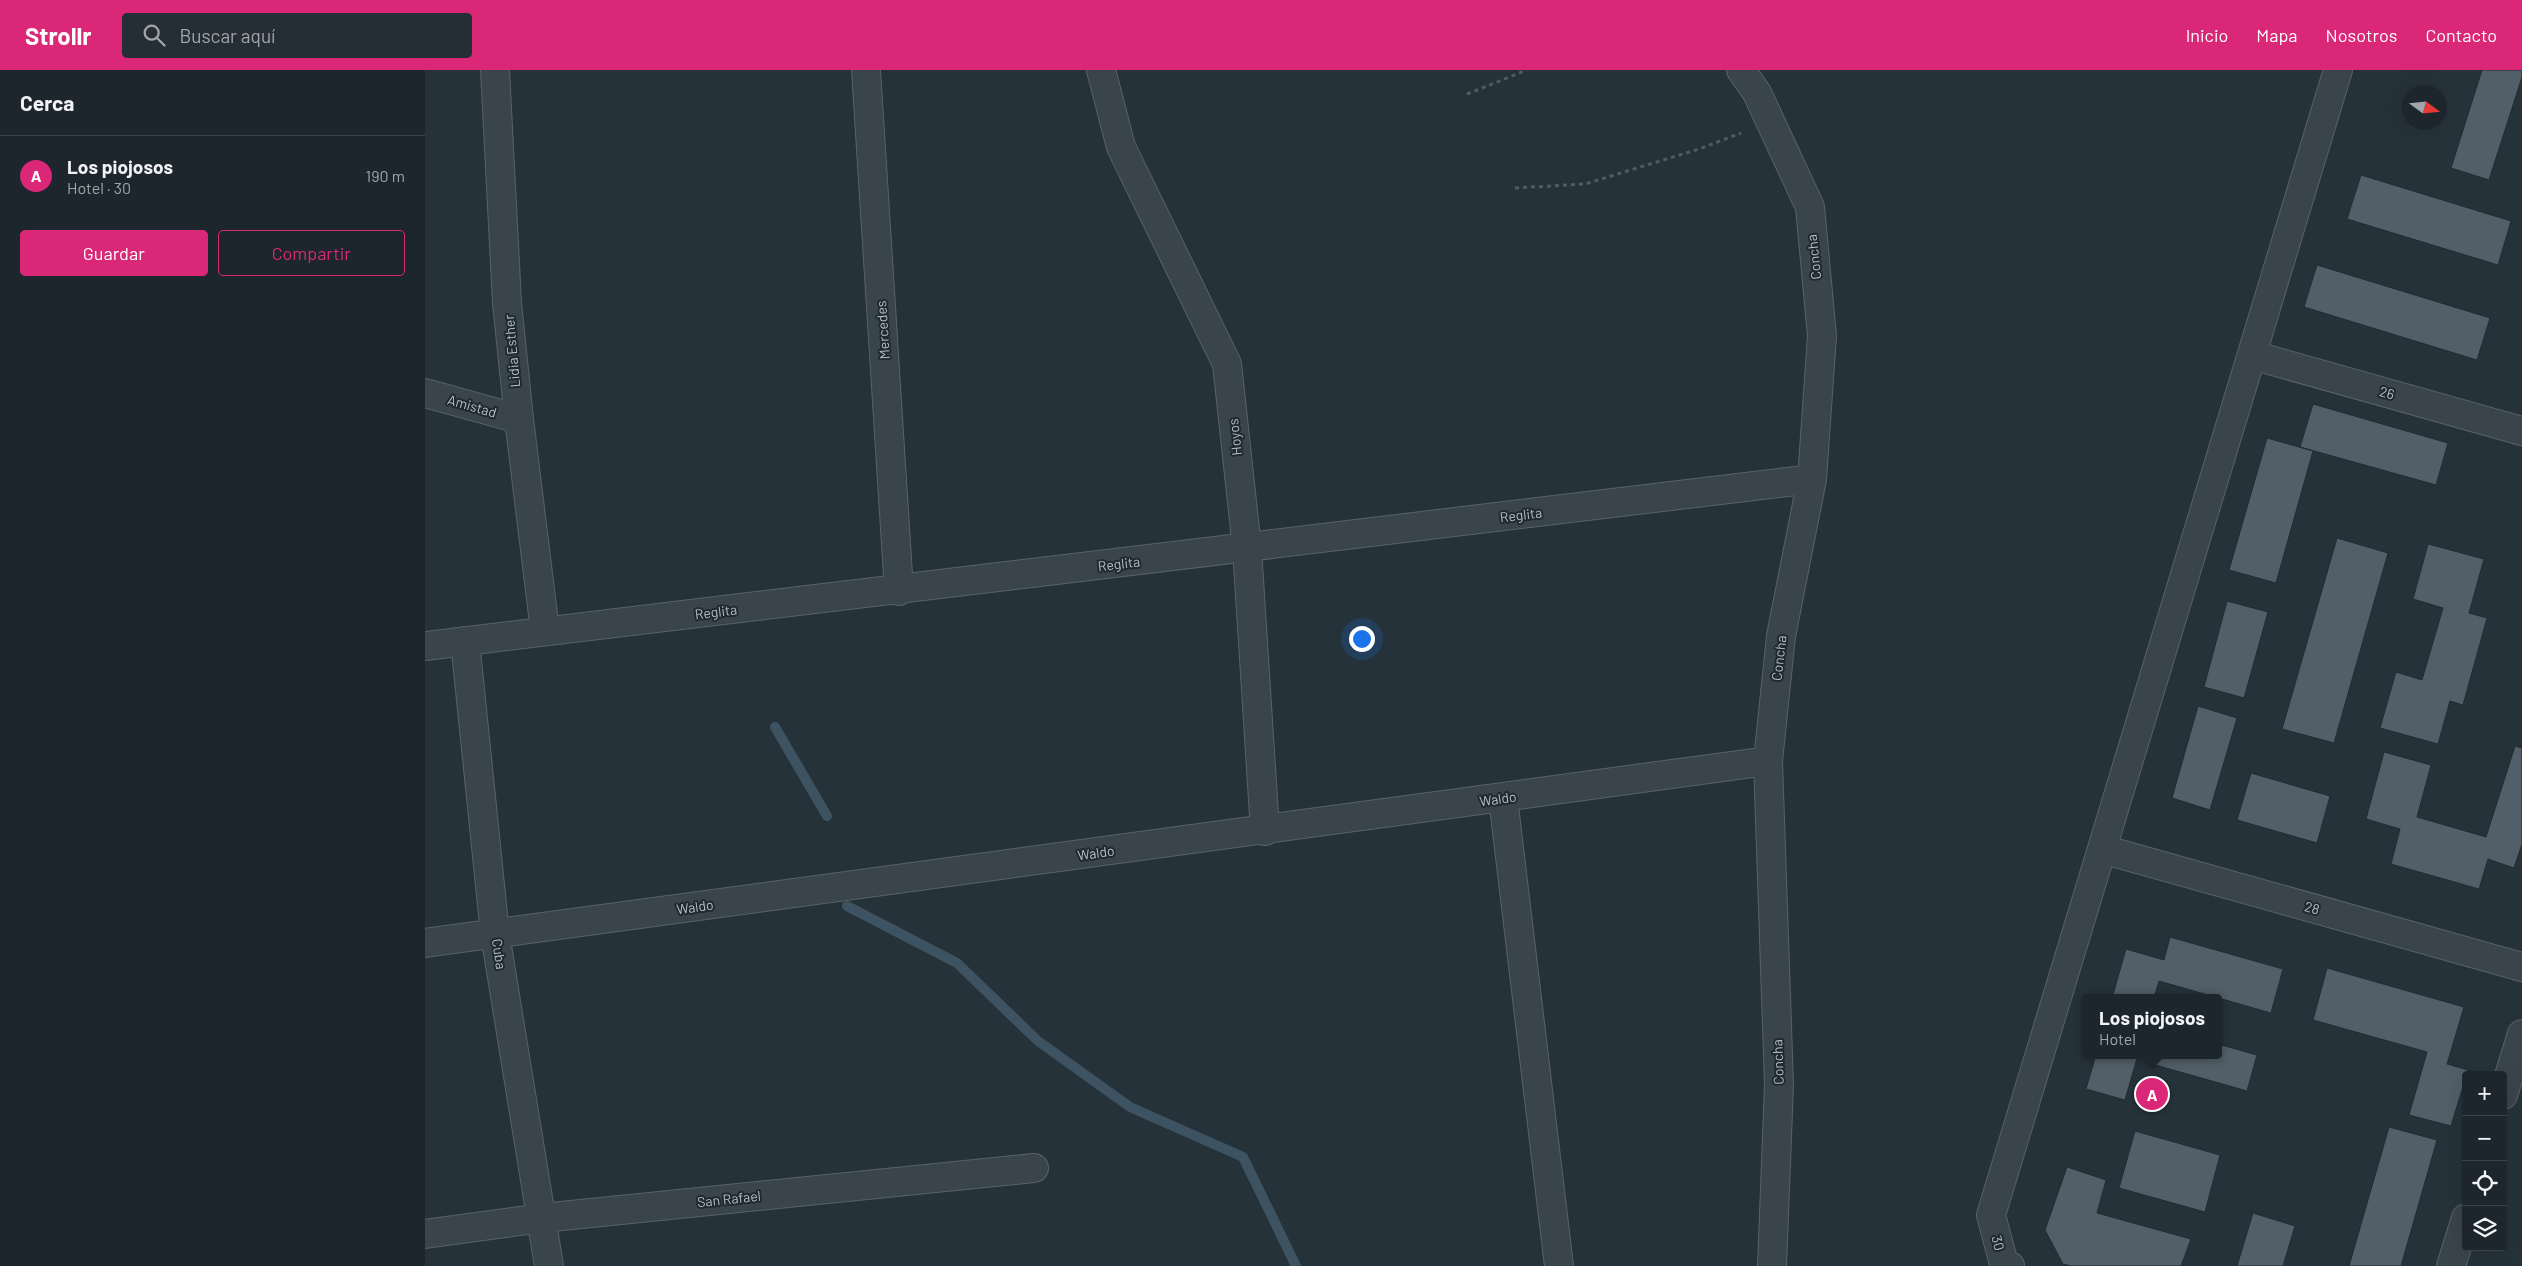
<!DOCTYPE html>
<html lang="es">
<head>
<meta charset="utf-8">
<style>
  body { margin:0; font-family:Barlow,sans-serif; background:#252e34; color:#f1f3f6 }
  .controls { position:absolute; right:15px; bottom:15px; display:grid; overflow:hidden; border-radius:5px; box-shadow:0 5px 20px #0002 }
  .controls button { width:45px; height:45px; display:grid; place-items:center; padding:0; border:0; border-bottom:1px solid #3a4348; background:#1c262c; color:#f1f3f6; font:25px sans-serif }
  .compass { position:absolute; left:1977px; top:15px; width:45px; height:45px; border-radius:50%; background:#1c262c; box-shadow:0 5px 20px #0002; rotate:105deg }
  .you { position:absolute; left:936px; top:568px; width:18px; height:18px; margin:-12px; border:4px solid #fff; border-radius:50%; background:#1a73e8; box-shadow:0 0 0 8px #1a73e833 }
  .badge { display:grid; place-items:center; width:32px; height:32px; border-radius:50%; background:#db2777; color:#fff; font-size:16px; font-weight:700 }
  .pin { position:absolute; translate:-50% -50%; border:2px solid #fff; box-shadow:0 1px 5px #0006 }
  .popup { position:absolute; left:1657px; top:924px; width:140px; height:65px; box-sizing:border-box; display:grid; place-content:center; border-radius:5px; background:#1c262c; filter:drop-shadow(0 1px 4px #0005); font-size:16px; white-space:nowrap; color:#a0a5a9 }
  .popup b { font-size:19px; color:#f1f3f6 }
  .popup::after { content:''; position:absolute; left:50%; top:100%; margin-left:-10px; border:10px solid transparent; border-top-color:#1c262c }
  .list { margin:0; padding:0; list-style:none }
  h2 { display:flex; justify-content:space-between; align-items:center; height:65px; margin:0; padding:0 20px; font-size:21px }
  h2 small { font-size:16px; font-weight:400; color:#a0a5a9 }
  .list li { display:grid; grid-template-columns:32px 1fr auto; gap:15px; align-items:center; box-sizing:border-box; height:80px; padding:0 20px; border-top:1px solid #3a4348 }
  .list b { display:block; font-size:19px; white-space:nowrap }
  .list p { margin:0; font-size:16px; white-space:nowrap; color:#a0a5a9 }
  .list em { font-size:16px; font-style:normal; color:#a0a5a9 }
  .actions { display:flex; gap:10px; padding:15px 20px }
  .actions a { flex:1; padding:11px 0; border:1px solid #db2777; border-radius:5px; text-align:center; font-size:18px; color:#db2777 }
  .actions .main { background:#db2777; color:#fff }
  .icon { flex:none; width:28px; height:28px; fill:none; stroke:currentColor; stroke-width:2; stroke-linecap:round; stroke-linejoin:round }
  .map { position:relative; flex:none; width:2097px; height:1196px; overflow:hidden }
  header { display:flex; align-items:center; gap:30px; box-sizing:border-box; height:70px; padding:0 25px; background:#db2777; color:#fff }
  header strong { font-size:24px }
  nav { display:flex; gap:28px; margin-inline-start:auto; font-size:18px }
  .search { width:350px; height:45px; background:#252e34; display:flex; align-items:center; gap:12px; box-sizing:border-box; padding:0 18px; border-radius:5px; color:#a0a5a9; font-size:19px }
  main { display:flex }
  aside { flex:1; background:#1c262c }
  .map>svg:first-child { display:block }
  .lines { fill:none; stroke-linecap:round; stroke-linejoin:round }
  .stream { stroke:#3d5361; stroke-width:10 }
  .building { fill:#525f68; stroke:#212b32 }
  .minor-casing { stroke:#586269; stroke-width:30 }
  .path { stroke:#4d5e5e; stroke-width:3; stroke-dasharray:4 4; stroke-linecap:butt }
  .minor { stroke:#3a444b; stroke-width:28 }
  .labels { text-anchor:middle; stroke-width:4; stroke-linejoin:round; paint-order:stroke }
  .street-label { font-size:14px; fill:#b5bfc6; stroke:#1f2930 }
</style>
</head>
<body>
<header>
<strong>Strollr</strong>
<div class="search"><svg class="icon" aria-label="search" viewBox="0 0 24 24"><circle cx="10" cy="10" r="6"/><path d="M15 15l6 6"/></svg>Buscar aquí</div>
<nav><a>Inicio</a><a>Mapa</a><a>Nosotros</a><a>Contacto</a></nav>
</header>
<main>
<aside>
<h2>Cerca<small></small></h2>
<ul class="list">
<li><span class="badge">A</span><div><b>Los piojosos</b><p>Hotel · 30</p></div><em>190 m</em></li>
</ul>
<div class="actions"><a class="main">Guardar</a><a>Compartir</a></div>
</aside>
<div class="map">
<svg width="2097" height="1196" viewBox="0 0 2097 1196">
  <rect width="100%" height="100%" fill="#26323a"/>
  <g class="lines">
    <path class="stream" d="M350,657L402,746
      M422,836L532,893L613,971L705,1037L818,1087L871,1196"/>
  </g>
  <path class="building" d="M2057,0H2097V7L2064,110L2026,98Z
    M1936,105L2086,151L2073,195L1922,149Z
    M1892,195L2065,248L2052,290L1879,237Z
    M1888,334L2023,373L2011,415L1875,377Z
    M1842,368L1888,381L1851,513L1804,500Z
    M1912,468L1963,483L1909,673L1857,659Z
    M2003,474L2059,489L2044,543L2062,548L2038,635L2025,631L2013,674L1955,658L1971,602L1997,610L2018,538L1988,529Z
    M1802,531L1843,542L1819,628L1779,617Z
    M1773,636L1812,648L1785,740L1747,728Z
    M2090,676L2097,678V774L2089,798L2063,789L2054,819L1966,794L1975,759L1941,749L1959,682L2006,695L1992,747L2061,767Z
    M1826,703L1905,726L1892,773L1812,750Z
    M1745,867L1858,899L1846,943L1734,911L1729,928H1687L1701,879L1739,890Z
    M1902,898L2039,937L2022,994L2043,1000L2026,1056L1984,1045L2002,982L1888,950Z
    M1793,974L1832,985L1822,1021L1727,994L1730,985H1793Z
    M1671,985H1713L1700,1030L1661,1019Z
    M1964,1057L2012,1070L1976,1196H1924Z
    M1710,1061L1795,1085L1780,1142L1694,1118Z
    M1642,1097L1681,1110L1672,1143L1766,1169L1756,1196H1646L1638,1194L1620,1160Z
    M1828,1143L1870,1156L1858,1196H1812Z"/>
  <g class="lines">
    <g class="minor-casing">
      <path id="minor" d="M70,0L82,233L94,349L120,561
        M441,0L474,521
        M676,0L696,77L802,294L822,478L840,761
        M1316,0L1332,23L1385,137L1397,266L1387,409L1356,566L1343,691L1354,1015L1347,1196
        M1827,285L2097,361
        M0,323L94,349
        M40,571L70,864L124,1196
        M0,576L1387,409
        M1078,728L1134,1196
        M1677,779L2097,897
        M0,873L1343,691
        M2078,1025L2097,964
        M0,1164L117,1148L609,1098
        M1585,1196L1579,1194L1566,1145L1913,0
        M2026,1196L2041,1148"/>
    </g>
    <path class="path" d="M1042,24L1102,0
      M1090,118L1160,114L1274,79L1316,63"/>
    <use href="#minor" class="minor"/>
  </g>
  <g class="labels">
    <g class="street-label">
      <text transform="translate(1389 187) rotate(-96)" y="5">Concha</text>
      <text transform="translate(458 260) rotate(-94)" y="5">Mercedes</text>
      <text transform="translate(87 281) rotate(-95)" y="5">Lidia Esther</text>
      <text transform="translate(1962 323) rotate(16)" y="5">26</text>
      <text transform="translate(47 336) rotate(16)" y="5">Amistad</text>
      <text transform="translate(810 367) rotate(-96)" y="5">Hoyos</text>
      <text transform="translate(1096 445) rotate(-7)" y="5">Reglita</text>
      <text transform="translate(694 494) rotate(-7)" y="5">Reglita</text>
      <text transform="translate(291 542) rotate(-7)" y="5">Reglita</text>
      <text transform="translate(1354 588) rotate(-83)" y="5">Concha</text>
      <text transform="translate(1073 729) rotate(-8)" y="5">Waldo</text>
      <text transform="translate(671 783) rotate(-8)" y="5">Waldo</text>
      <text transform="translate(270 837) rotate(-8)" y="5">Waldo</text>
      <text transform="translate(1887 838) rotate(16)" y="5">28</text>
      <text transform="translate(74 884) rotate(81)" y="5">Cuba</text>
      <text transform="translate(1353 992) rotate(-92)" y="5">Concha</text>
      <text transform="translate(304 1129) rotate(-6)" y="5">San Rafael</text>
      <text transform="translate(1573 1173) rotate(75)" y="5">30</text>
    </g>
  </g>
</svg>
<div class="controls">
<button>+</button>
<button>−</button>
<button><svg class="icon" aria-label="locate" viewBox="0 0 24 24"><circle cx="12" cy="12" r="6"/><path d="M12 2v4M12 18v4M2 12h4M18 12h4"/></svg></button>
<button><svg class="icon" aria-label="layers" viewBox="0 0 24 24"><path d="M12 4l9 5-9 5-9-5zM3 14l9 5 9-5"/></svg></button>
</div>
<svg class="compass" viewBox="-18 -18 36 36"><path d="M0-13l5 13h-10z" fill="#e53935"/><path d="M0 13l5-13h-10z" fill="#a0a5a9"/></svg>
<div class="you"></div>
<div class="pin badge" style="left:1727px;top:1024px">A</div>
<div class="popup"><b>Los piojosos</b>Hotel</div>
</div>
</main>
</body>
</html>
